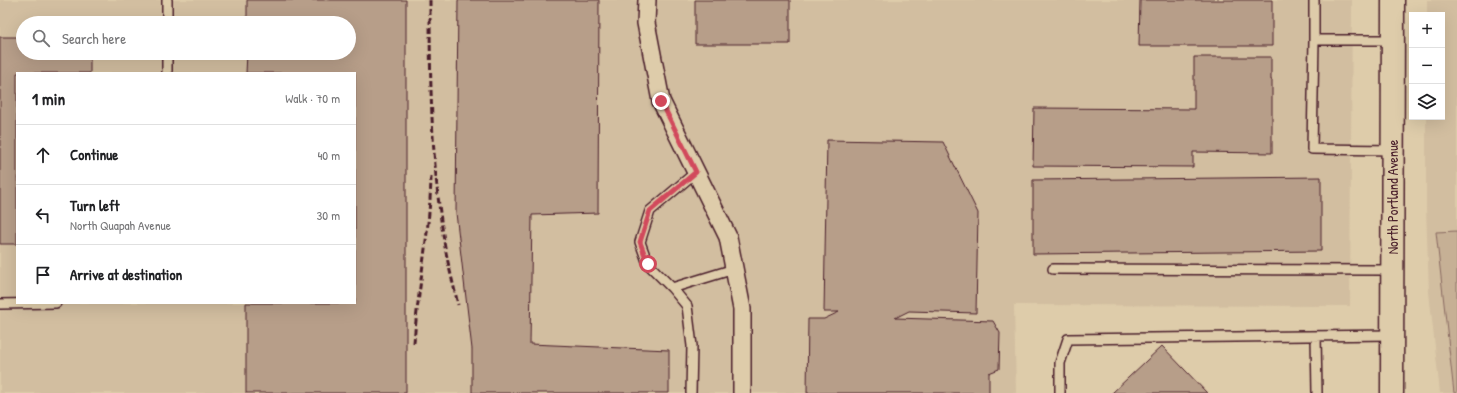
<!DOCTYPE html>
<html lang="en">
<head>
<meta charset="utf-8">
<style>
  body { margin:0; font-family:"Patrick Hand",sans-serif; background:#f2f2f2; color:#202124 }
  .controls { position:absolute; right:12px; top:12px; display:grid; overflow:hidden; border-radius:0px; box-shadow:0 4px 16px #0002 }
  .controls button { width:36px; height:36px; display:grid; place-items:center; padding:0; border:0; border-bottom:1px solid #e0e0e0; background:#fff; color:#202124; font:20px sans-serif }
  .stop { position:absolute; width:12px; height:12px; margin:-9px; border:3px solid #d1495b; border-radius:50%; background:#fff }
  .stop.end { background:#d1495b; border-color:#fff; box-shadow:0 1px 4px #0008 }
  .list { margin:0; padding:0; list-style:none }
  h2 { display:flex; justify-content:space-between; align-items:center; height:52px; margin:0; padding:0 16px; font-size:17px }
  h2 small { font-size:13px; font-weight:400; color:#757577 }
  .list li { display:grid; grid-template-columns:26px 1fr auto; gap:12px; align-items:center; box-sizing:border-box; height:60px; padding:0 16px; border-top:1px solid #e0e0e0 }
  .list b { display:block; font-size:15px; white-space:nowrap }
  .list p { margin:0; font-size:13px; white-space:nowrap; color:#757577 }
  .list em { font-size:13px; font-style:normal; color:#757577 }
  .icon { flex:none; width:22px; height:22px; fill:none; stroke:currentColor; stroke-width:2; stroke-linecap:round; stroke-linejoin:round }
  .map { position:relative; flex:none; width:1457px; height:393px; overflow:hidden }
  .search { position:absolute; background:#fff; box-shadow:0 4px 16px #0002; left:16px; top:16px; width:340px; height:44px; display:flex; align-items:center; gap:10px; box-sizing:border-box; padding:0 14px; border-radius:22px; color:#757577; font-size:15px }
  .panel { position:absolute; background:#fff; box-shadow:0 4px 16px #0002; left:16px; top:72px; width:340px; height:232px; border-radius:0px }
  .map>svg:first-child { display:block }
  .built { fill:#d2bea0; fill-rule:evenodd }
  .green { fill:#c6b095; stroke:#886860 }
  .building { fill:#b79e89; stroke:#4a1f2b }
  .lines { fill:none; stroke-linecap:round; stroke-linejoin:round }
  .lane-casing { stroke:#4a1f2b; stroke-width:12 }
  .street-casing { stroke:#4a1f2b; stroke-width:20 }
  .secondary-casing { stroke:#4a1f2b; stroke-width:25 }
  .lane { stroke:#deccaa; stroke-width:9 }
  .street { stroke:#deccaa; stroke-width:17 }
  .secondary { stroke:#deccaa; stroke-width:22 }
  .rail { stroke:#4a1f2b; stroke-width:3; stroke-dasharray:6 3; stroke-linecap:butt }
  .route { stroke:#d1495b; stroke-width:5 }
  .labels { text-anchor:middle; stroke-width:4; stroke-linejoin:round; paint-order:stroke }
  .street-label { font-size:14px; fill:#4a1f2b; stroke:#deccaa }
</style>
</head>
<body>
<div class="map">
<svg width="1457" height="393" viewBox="0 0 1457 393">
  <rect width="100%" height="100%" fill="#deccaa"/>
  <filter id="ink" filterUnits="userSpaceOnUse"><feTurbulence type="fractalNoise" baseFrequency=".025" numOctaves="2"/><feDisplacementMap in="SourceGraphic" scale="8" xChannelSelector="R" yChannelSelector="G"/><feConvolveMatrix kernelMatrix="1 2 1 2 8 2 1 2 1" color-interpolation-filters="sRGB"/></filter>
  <g filter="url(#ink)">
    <path class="built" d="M0,0H1352L1350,306L1014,305L1016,393H0ZM23,23H349V53H23ZM17,73H355V303H17Z
      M1427,0H1457V393H1440L1429,292L1426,207V117H1442V15H1427Z"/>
    <path class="green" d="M1457,231V393H1454L1436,232Z"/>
    <path class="building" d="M247,0H406V393H246V303H355V73H246L247,53H349V23H247Z
      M458,0H599L598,213L532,215L530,344L669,350V393H472V349L456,213Z
      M695,0H790V44H695Z
      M1140,0H1272V46H1139Z
      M0,37H19V47H23V53H90V73H17V244H0Z
      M1194,57H1271V80H1272V153L1193,152V167L1033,166L1034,108L1194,109Z
      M827,140L943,142L978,213L976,313L909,311L895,318L993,321L1000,333L999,369L989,373V393H807L808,319H824L839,312H824Z
      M1321,177V251L1033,254V180Z
      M1162,346L1207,393H1112Z"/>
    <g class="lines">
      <g class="lane-casing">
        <path id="lane" d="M167,23V0
          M1314,40V0
          M167,53V73
          M1393,150L1312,149L1314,40H1393
          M696,172L650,211L640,242L648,264L672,288L734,269
          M1053,269L1392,270
          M672,288L687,306L692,346L691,393
          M0,304L56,303
          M1316,336L1317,393
          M1060,393V363L1068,339L1392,335"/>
      </g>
      <g class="street-casing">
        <path id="street" d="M647,0L646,23L661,101L728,237L742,309V393"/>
      </g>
      <g class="secondary-casing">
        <path id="secondary" d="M1392,393L1393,0"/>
      </g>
      <use href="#lane" class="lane"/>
      <use href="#street" class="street"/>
      <use href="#secondary" class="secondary"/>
      <path class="rail" d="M430,0C430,78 431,156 443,234C446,258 453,282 458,305
        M414,343C418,287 430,232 431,176"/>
    </g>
  </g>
  <g class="lines" filter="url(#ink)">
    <path class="route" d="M648,264L640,242L650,211L696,172L661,101"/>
  </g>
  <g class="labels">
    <g class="street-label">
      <text transform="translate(1393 197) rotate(-90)" y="5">North Portland Avenue</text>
    </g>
  </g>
</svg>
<div class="controls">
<button>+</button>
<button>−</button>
<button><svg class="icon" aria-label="layers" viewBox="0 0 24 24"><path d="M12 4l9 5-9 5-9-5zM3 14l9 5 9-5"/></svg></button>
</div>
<div class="stop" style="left:648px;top:264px"></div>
<div class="stop end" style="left:661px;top:101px"></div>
<div class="search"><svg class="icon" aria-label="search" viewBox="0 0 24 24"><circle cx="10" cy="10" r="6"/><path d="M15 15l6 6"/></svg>Search here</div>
<section class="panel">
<h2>1 min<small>Walk · 70 m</small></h2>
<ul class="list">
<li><svg class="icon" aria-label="ahead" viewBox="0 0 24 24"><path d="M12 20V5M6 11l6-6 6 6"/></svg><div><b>Continue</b></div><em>40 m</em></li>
<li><svg class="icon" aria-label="left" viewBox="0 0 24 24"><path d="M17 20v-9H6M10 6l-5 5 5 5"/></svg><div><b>Turn left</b><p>North Quapah Avenue</p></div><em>30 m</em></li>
<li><svg class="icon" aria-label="arrive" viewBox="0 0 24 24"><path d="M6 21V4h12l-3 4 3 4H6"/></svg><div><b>Arrive at destination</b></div></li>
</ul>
</section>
</div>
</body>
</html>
